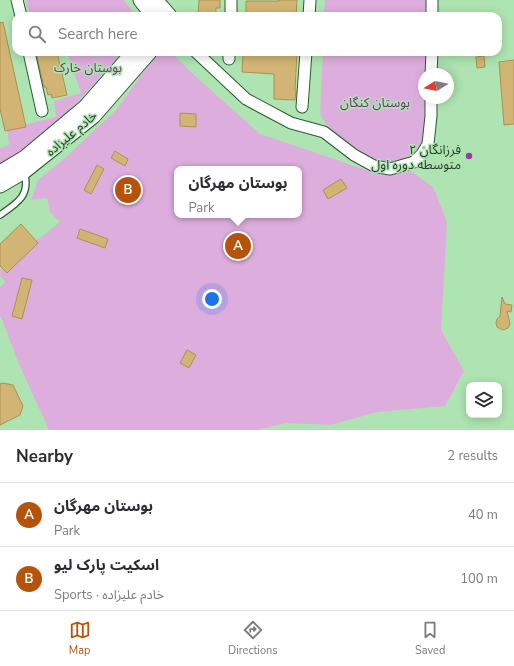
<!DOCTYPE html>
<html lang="en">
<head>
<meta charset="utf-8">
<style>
  body { margin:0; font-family:"Nunito Sans","Noto Sans Arabic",sans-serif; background:#f7f7f7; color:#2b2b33 }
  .controls { position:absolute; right:12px; bottom:12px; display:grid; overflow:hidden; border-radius:8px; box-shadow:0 2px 10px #0003 }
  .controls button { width:36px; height:36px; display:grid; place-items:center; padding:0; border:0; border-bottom:1px solid #e1e1e2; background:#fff; color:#2b2b33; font:20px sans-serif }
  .compass { position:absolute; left:418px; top:68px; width:36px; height:36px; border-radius:50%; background:#fff; box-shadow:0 2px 10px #0003; rotate:260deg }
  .you { position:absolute; left:212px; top:299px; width:14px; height:14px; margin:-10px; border:3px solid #fff; border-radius:50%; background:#1a73e8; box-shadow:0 0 0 6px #1a73e833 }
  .badge { display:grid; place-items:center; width:26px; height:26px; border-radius:50%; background:#b45309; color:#fff; font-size:13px; font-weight:700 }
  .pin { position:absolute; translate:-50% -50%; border:2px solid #fff; box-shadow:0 1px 4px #0006 }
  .popup { position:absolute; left:174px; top:166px; width:128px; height:52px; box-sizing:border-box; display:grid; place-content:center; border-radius:8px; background:#fff; filter:drop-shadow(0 1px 3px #0005); font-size:13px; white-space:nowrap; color:#7c7c81 }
  .popup b { font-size:15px; color:#2b2b33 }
  .popup::after { content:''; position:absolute; left:50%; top:100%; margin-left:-8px; border:8px solid transparent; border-top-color:#fff }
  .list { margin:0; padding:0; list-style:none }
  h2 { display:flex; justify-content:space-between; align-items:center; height:52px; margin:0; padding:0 16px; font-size:17px }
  h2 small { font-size:13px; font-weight:400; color:#7c7c81 }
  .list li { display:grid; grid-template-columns:26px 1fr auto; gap:12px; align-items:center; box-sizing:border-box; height:64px; padding:0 16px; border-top:1px solid #e1e1e2 }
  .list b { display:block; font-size:15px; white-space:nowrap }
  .list p { margin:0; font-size:13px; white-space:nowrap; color:#7c7c81 }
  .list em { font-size:13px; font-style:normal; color:#7c7c81 }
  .icon { flex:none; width:22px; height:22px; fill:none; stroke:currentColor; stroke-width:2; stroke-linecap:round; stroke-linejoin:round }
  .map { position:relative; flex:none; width:514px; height:430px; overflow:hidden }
  .search { position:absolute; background:#fff; box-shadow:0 2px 10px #0003; left:12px; right:12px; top:12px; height:44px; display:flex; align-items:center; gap:10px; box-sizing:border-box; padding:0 14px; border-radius:12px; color:#7c7c81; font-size:15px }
  .sheet { height:180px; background:#fff }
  nav { display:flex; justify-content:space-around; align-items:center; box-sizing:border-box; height:56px; border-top:1px solid #e1e1e2; background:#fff; font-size:11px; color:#7c7c81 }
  nav a { display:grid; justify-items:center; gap:2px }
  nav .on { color:#b45309 }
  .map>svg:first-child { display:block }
  .green { fill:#ddaedd; fill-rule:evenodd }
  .building { fill:#d2b574; stroke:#ad9151 }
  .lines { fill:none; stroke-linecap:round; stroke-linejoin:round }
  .lane-casing { stroke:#285b2f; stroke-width:8 }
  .street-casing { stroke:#285b2f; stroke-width:13 }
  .secondary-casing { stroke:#285b2f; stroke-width:17 }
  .lane { stroke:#fff; stroke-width:5.5 }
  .street { stroke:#fff; stroke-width:11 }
  .secondary { stroke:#fff; stroke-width:15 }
  .poi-dot { fill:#9d3aa0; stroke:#aee4b1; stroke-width:1.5 }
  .labels { text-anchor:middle; stroke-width:3; stroke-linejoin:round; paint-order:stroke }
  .park-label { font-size:13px; fill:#723673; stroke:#aee4b1 }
  .street-label { font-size:13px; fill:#293f2a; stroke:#aee4b1 }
  .poi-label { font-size:13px; fill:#293f2a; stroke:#aee4b1; text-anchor:end }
</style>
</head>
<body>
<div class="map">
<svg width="514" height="430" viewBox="0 0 514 430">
  <rect width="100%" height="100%" fill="#aee4b1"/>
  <path class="green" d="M26,0H124L136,16H30Z
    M325,0H428L427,16H324Z
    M67,52H122L82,97L45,136L0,168V148L9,145L7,129L56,117L54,101L81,93Z
    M158,52H171L194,75L260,134L378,174L409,170L433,187L447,222L441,330L464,371L445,406L377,412L331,425L287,423L257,430H49L18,362L1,317H0V287L5,282L0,275V270L60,222L50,212L47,198L31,200L38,180L65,158L116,110ZM177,169H299V215H177Z
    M323,52H426V74H424V98H425C425,107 427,131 424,138C418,152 398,166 382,164C365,162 329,133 321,116C319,110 323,62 323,52Z"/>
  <path class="building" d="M199,0H220V8H216V16H198Z
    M279,0H297L296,16H246V1H279Z
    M3,22L26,127L5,131L0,109V23Z
    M36,52H57L67,95L52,98L51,94L48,95L46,87H44Z
    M243,52L297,53L295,90H296L295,100L274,99V74L242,72Z
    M484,56L485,67L477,68L476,57Z
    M514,60V124L504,125L499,62Z
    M180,113L196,114V127L180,126Z
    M115,151L128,159L125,166L111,158Z
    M97,165L104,169L91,194L84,190Z
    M341,179L347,188L328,199L323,190Z
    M21,224L38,243L7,273L0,266V244Z
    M80,229L108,239L105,248L77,238Z
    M22,278L32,280L22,319L12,316Z
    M502,297L505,304L512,305L511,312L507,311L510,324L508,328L503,330L497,327L496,323L497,319L500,316Z
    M187,350L196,355L189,368L180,363Z
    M3,383L13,385L23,406L20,415L0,425V384Z"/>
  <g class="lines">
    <g class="lane-casing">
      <path id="lane" d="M0,215C18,203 31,195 24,171"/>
    </g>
    <g class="street-casing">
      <path id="street" d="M17,0L21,16
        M231,16V0
        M309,16L310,0
        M432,16V0
        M29,52L42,111
        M196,52L246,99L291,123L324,132L354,155L374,166L390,169L414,162L422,154L428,144L431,116V98
        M229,59V52
        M431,74L432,52
        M302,107L306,52"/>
    </g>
    <g class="secondary-casing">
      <path id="secondary" d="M141,0L154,16
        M155,0L169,16
        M0,173L25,158L86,107L134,52
        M0,185L24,171L93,116L149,52"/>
    </g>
    <use href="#lane" class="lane"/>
    <use href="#street" class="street"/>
    <use href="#secondary" class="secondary"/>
  </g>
  <circle class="poi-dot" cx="469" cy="156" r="4"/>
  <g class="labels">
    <g class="park-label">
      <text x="88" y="72">بوستان خارک</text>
      <text x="375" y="107">بوستان کنگان</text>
    </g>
    <g class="street-label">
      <text transform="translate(71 133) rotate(-40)" y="5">خادم علیزاده</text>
    </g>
    <g class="poi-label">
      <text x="461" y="154">فرزانگان ۲<tspan x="461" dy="15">متوسطه دوره اول</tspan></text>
    </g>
  </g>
</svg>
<div class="controls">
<button><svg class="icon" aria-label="layers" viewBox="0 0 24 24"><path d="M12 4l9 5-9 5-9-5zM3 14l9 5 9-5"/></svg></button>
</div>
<svg class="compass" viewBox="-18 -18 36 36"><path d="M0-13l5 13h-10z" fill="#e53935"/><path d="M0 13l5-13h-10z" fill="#7c7c81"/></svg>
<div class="you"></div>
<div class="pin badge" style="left:238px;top:246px">A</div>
<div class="popup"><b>بوستان مهرگان</b>Park</div>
<div class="pin badge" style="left:128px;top:190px">B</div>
<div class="search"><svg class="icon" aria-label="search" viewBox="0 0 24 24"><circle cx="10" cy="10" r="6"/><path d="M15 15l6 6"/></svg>Search here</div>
</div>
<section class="sheet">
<h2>Nearby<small>2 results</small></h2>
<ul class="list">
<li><span class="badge">A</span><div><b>بوستان مهرگان</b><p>Park</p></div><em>40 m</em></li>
<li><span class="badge">B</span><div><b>اسکیت پارک لیو</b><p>Sports · خادم علیزاده</p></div><em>100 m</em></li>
</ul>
</section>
<nav>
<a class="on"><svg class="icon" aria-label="map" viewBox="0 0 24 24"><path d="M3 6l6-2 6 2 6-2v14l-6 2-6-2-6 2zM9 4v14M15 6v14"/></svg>Map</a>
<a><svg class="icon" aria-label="directions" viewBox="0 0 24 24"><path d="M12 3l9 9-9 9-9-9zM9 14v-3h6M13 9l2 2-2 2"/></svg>Directions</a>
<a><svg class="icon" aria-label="saved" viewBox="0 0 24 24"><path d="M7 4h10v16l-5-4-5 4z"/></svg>Saved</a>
</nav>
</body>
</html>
